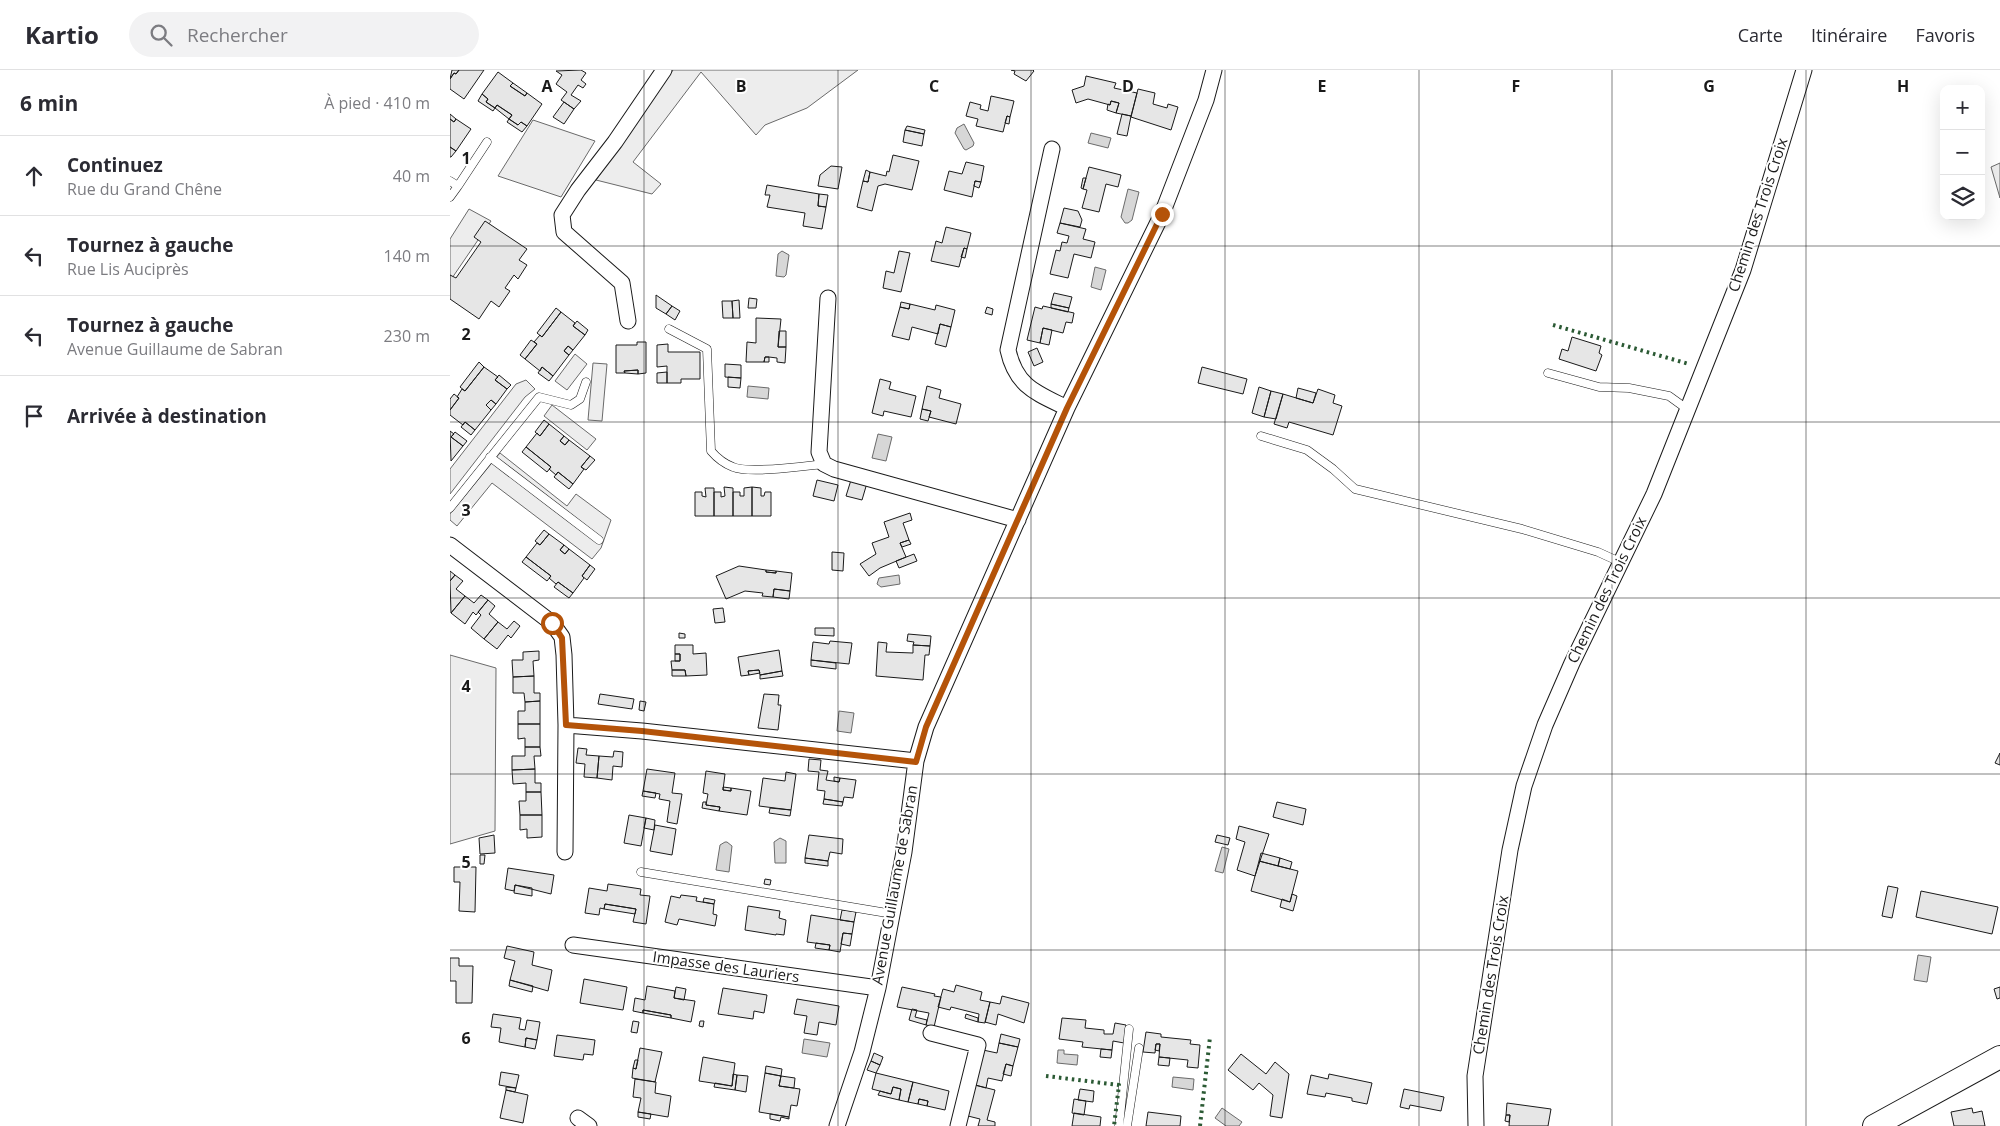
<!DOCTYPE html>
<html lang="fr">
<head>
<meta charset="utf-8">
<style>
  body { margin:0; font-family:"Open Sans",sans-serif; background:#f2f2f3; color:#2b2b33 }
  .controls { position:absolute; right:15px; top:15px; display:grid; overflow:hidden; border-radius:10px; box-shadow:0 5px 20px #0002 }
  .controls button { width:45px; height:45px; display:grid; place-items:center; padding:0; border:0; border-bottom:1px solid #e1e1e2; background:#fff; color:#2b2b33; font:25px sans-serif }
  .stop { position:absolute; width:15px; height:15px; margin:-11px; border:4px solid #b45309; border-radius:50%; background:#fff }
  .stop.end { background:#b45309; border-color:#fff; box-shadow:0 1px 5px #0008 }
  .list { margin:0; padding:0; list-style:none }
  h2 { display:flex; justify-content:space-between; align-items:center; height:65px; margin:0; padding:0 20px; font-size:21px }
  h2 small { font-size:16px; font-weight:400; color:#7c7c81 }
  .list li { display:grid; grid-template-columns:32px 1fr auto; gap:15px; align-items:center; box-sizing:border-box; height:80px; padding:0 20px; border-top:1px solid #e1e1e2 }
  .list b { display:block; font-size:19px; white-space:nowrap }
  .list p { margin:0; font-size:16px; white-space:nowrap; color:#7c7c81 }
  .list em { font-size:16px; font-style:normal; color:#7c7c81 }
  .icon { flex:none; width:28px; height:28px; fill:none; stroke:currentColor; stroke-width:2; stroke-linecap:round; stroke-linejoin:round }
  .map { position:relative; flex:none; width:1550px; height:1056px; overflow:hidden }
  header { display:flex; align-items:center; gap:30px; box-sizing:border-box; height:70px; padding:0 25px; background:#fff; border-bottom:1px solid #e1e1e2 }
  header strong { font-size:24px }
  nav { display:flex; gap:28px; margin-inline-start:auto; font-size:18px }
  .search { width:350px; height:45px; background:#f2f2f3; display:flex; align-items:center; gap:12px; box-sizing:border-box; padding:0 18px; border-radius:28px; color:#7c7c81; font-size:19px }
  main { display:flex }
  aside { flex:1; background:#fff }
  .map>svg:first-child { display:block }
  .built { fill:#ededed; stroke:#6a6a6a }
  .water { fill:#d7d7d7; stroke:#6a6a6a }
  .building { fill:#e6e6e6; stroke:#1a1a1a }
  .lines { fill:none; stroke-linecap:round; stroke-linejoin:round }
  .lane-casing { stroke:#1a1a1a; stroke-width:9 }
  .street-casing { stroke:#1a1a1a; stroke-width:17 }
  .secondary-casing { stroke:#1a1a1a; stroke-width:24 }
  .lane { stroke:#fff; stroke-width:8 }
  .street { stroke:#fff; stroke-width:15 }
  .secondary { stroke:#fff; stroke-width:22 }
  .hedge { stroke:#2b5a34; stroke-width:4; stroke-dasharray:2.5 4; stroke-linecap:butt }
  .route { stroke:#b45309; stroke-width:6 }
  .grid { fill:none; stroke:#1a1a1a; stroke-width:1; stroke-opacity:0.55 }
  .labels { text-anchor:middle; stroke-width:4; stroke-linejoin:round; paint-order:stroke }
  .street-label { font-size:15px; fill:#1a1a1a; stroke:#fff }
  .grid-label { font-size:16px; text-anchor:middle; font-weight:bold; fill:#1a1a1a; stroke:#fff; stroke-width:4; stroke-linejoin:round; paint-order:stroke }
</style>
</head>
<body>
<header>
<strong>Kartio</strong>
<div class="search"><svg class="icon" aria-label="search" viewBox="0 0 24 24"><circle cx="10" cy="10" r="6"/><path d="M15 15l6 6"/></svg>Rechercher</div>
<nav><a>Carte</a><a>Itinéraire</a><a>Favoris</a></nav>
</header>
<main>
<aside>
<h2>6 min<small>À pied · 410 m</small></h2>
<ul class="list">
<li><svg class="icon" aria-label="ahead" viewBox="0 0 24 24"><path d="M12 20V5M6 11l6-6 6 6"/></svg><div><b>Continuez</b><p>Rue du Grand Chêne</p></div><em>40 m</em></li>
<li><svg class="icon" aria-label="left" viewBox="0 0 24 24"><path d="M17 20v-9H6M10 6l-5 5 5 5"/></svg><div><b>Tournez à gauche</b><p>Rue Lis Auciprès</p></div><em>140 m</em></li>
<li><svg class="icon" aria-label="left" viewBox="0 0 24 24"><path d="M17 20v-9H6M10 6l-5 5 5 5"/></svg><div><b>Tournez à gauche</b><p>Avenue Guillaume de Sabran</p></div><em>230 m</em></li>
<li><svg class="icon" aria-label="arrive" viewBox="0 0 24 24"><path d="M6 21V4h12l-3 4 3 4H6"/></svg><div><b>Arrivée à destination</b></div></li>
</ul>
</aside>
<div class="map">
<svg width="1550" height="1056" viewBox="0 0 1550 1056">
  <rect width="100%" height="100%" fill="#fff"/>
  <path class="built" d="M223,0H408L357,38L315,55L306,65L251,2L183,92L211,114L202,124L146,110Z
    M83,50L145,71L111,127L48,106Z
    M1550,93V128L1541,97Z
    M19,139L41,151L0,211V169Z
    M125,284L137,294L117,320L105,311Z
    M143,293L157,294L152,351L138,350Z
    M76,310L85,319L75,327L0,424V399L66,314Z
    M102,335L146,369L137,380L94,346Z
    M50,383L117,436L126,424L161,450L151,478L142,489L42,413L7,456L0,450V444Z
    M0,585L46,598L45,761L0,774Z"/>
  <path class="water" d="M514,54L524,73L523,76L516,80L514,79L505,63L507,58Z
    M641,63L661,68L658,78L638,73Z
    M678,119L689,122L682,150L678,153H675L671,147Z
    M332,181L339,185L336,205L334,207L326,206L328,184Z
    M645,197L656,200L651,220L641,217Z
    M298,316L319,318L318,329L297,327Z
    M428,364L442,367L436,391L422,388Z
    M449,505L450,514L431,517L427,514L429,508Z
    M389,641L404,643L401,663L387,661Z
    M330,768L336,771V793H325L324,772Z
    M275,772H277L282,776L279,802L266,800L270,775Z
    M772,777L779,779L773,803L765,801Z
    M1468,885L1481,887L1477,912L1464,910Z
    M354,969L380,973L377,987L352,983Z
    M608,980H614V984L628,985L627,995L607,993Z
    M723,1007L744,1009L743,1020L722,1017Z
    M772,1038L792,1052L789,1056H776L765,1048Z"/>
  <path class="building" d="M2,0H9L6,4L4,3L0,9Z
    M9,0H34L14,29L0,19V9L4,3L6,4Z
    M131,0L136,3L131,10L136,14L133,18L128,15L121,25L131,31L124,39L111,30L117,22L106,14L112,5L106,1Z
    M561,0H583L584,1L576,11L564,4L565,1Z
    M48,2L63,13L60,16L75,26L77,23L92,34L77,56L71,52L68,55L59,49L62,45L47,35L45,38L36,32L38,29L32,24Z
    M636,6L666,13L664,18L687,23L681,46L666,43L669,33L661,31L660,35L638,29L626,33L622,20L634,16Z
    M63,13L77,23L75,26L60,16Z
    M688,19L705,23L703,34L717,38L718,34L728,37L721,60L681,47Z
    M32,24L38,29L36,32L45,38L43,41L28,31Z
    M541,26L564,31L560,47L557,46L553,62L526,56L528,49L516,46L520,32L531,35L530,39L538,41Z
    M661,31L669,33L666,43L657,40L658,34L660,35Z
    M114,32L124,39L114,54L103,47Z
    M47,35L62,45L59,49L45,38Z
    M0,44L6,49L4,52L0,49Z
    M672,44L681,46L677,66L667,64Z
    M557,46L560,47L559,54L555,53Z
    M0,49L4,52L6,49L21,59L6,81L0,77Z
    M59,49L68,55L71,52L77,56L72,62L57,52Z
    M457,56L475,60L474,64L455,60Z
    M455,60L474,64L472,76L453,72Z
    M0,77L6,81L1,87H0Z
    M443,85L469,91L462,120L435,114L428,116L422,141L407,137L413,111L418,112L420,102L436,106L437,101L439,102Z
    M516,92L534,96L531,112L525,111L522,127L494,120L499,101L512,104Z
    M381,96L392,97L388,119L368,116L370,105Z
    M639,97L671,105L668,117L656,114L649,142L632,138L637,120L633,119Z
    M416,100L420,102L418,112L413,111Z
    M633,108H636L633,119L631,118Z
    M525,111L531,112L529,118L524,116Z
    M317,115L369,124L368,136L376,137L372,159L353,156L355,143L317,137L320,125H315Z
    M369,124L378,125L376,137L368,136Z
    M614,138L628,141L632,150L630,157L610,153Z
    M35,151L77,179L69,190L77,195L68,209L64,205L55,218L60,221L49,237L41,231L29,249L0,229V205L6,208L31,172L24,167Z
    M610,153L636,159L633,169L645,172L641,188L624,184L618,208L600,204L606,180L610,181L612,172L617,173L619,166L607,163Z
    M496,157L521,163L517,179L514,178L509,197L481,191L486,171L492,173Z
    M514,178L517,179L515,188L511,187Z
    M449,181L460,183L451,222L433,218L436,201L444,203Z
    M604,223L622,227L619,238L601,234Z
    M206,225L222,236L216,244L206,238Z
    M299,228L307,229L306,238H298Z
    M289,230L290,248H283L282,231Z
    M272,231H282L283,248H273Z
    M451,232L460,234L459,239L450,237Z
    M460,234L485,240L486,235L505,240L501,257L490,254L488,264L462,257L459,270L442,266L450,237L459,239Z
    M601,234L619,238L618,242L601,238Z
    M222,236L230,241L225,250L216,244Z
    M593,236L624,243L622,253L616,252L613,263L593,258L590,273L577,270L585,237L592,239Z
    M537,237L543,239L542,245L535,243Z
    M106,238L111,242L92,267L87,263Z
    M111,242L125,253L123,256L135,265L123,280L118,276L114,281L119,285L103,306L92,297L90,301L75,289L87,274L84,272L90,265L92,267Z
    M306,248L331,249L328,277H336L335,293L327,292V288L319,287H315L314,292H296L297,272L306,273Z
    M127,251L138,260L135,265L123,256Z
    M490,254L501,257L496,277L485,274Z
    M593,258L602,260L599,275L590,273Z
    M329,261H336V277H328Z
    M1122,267L1151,276L1149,283L1152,285L1146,301L1109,289L1112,279L1118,281Z
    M81,270L87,274L75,289L70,285Z
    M187,272H196V303L188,304V300L174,301L175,303H166V275H187Z
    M218,274V282H250V309H231V313H217V296L207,297V275Z
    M118,276L123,280L119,285L114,281Z
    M587,278L593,292L584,296L578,282Z
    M315,287H319V292H314Z
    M29,292L34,297L15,321L10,317Z
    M275,294L291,295V308L275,307Z
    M34,297L48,307L45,310L57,319L46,334L41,330L36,335L41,340L25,360L15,352L13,355L0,345V340L9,328L7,327L12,319L15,321Z
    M92,297L103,306L99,311L88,303Z
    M752,297L797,309L793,324L748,313Z
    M188,300V304L175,303L174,301Z
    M217,302V313H207V303Z
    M49,305L61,315L57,319L45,310Z
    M278,307L291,308L290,318L278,317Z
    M430,309L441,312L439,319L466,326L461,347L434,341L433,346L422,343Z
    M477,316L491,320L489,328L511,334L506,354L479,347L481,341L472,339Z
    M809,317L821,321L814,347L802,343Z
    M848,318L866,323L863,333L846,328Z
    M868,319L885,325L883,333L892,336L883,365L839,352L837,358L824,354L833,324L863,333Z
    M821,321L833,324L826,349L814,347Z
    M4,324L9,328L0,340V329Z
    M41,330L46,334L41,340L36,335Z
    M472,339L481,341L478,351L470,349Z
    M94,350L99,354L90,366L85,362Z
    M15,352L25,360L21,365L11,357Z
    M99,354L114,366L110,371L115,375L119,370L140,386L131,397L134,399L123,414L108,402L106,405L99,399L101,397L76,377L87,363L90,366Z
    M0,361L4,364L1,367L13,376L1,391Z
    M5,362L17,371L13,376L1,367Z
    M114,366L119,370L115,375L110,371Z
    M76,377L101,397L97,402L72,382Z
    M140,386L145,390L136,400L131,397Z
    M108,402L123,414L119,419L104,407Z
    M367,410L388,415L384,431L363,426Z
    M401,410L417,413L412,430L396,426Z
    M274,417L283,418V446H264V422H271V427L275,426Z
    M302,417L311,418V426H314L315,422H321V446H302Z
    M302,417V446H283V422H290V426H294V418Z
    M255,418H264V446H245V422H252V426L256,427Z
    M460,443L462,450L453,453L459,470L450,473L456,487L430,498L419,506L410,494L426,484L422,473L439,467L434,452Z
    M94,460L99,464L90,475L85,471Z
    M99,464L114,475L110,480L115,484L119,479L140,495L132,506L134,508L123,523L108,512L106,514L99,508L101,506L76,487L87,473L90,475Z
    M459,470L461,474L452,477L450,473Z
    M114,475L119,479L115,484L110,480Z
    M382,482L394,483L393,501L382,500Z
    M464,484L467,491L449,498L446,491Z
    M76,487L101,506L97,511L72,492Z
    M140,495L145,499L137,510L132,506Z
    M289,496L316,500V502L326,503V501L342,503L340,521L324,519L323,527L312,526L313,523L295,521L276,529L266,506Z
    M316,500L326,501V503L316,502Z
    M0,501L5,505L0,511Z
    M5,505L13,511L6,519L15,526L1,543L0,511Z
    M108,512L123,523L119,528L104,517Z
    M324,519L340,521L339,529L323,527Z
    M31,525L38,530L26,545L23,542L15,554L1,543L15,526L24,533Z
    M38,530L45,536L39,544L48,552L34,569L21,558L31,545L28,542Z
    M273,538L275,552L265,553L263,539Z
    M64,551L70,556L61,568L58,565L47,579L34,569L48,552L57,559Z
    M365,558H384V566L365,565Z
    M229,563L235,564V568H229Z
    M458,564L481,566L480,576L463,575L464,572L457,571Z
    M380,571L402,573L399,594L361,590L363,572L379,574Z
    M428,572L437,573L436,582L463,583V575L480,576L479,585H475L473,610L426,606Z
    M225,575H243V584L256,583L257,605L236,606L235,600H222L221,591H230V584H225Z
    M329,580L332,601L310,605L309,600L298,601L299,605L291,606L288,587Z
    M89,581V590L83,591L84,606L63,607L62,590H73V582Z
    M225,584H230V591H225Z
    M361,590L386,593V599L361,596Z
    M222,600H235L236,606H222Z
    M309,600L310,603L299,605L298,601Z
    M332,601L333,606L310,609V605Z
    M84,606V623H90V631L75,632L74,623H63V607Z
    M150,624L184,629L182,639L148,634Z
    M314,624L329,625L328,635H331L328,660L308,658Z
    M90,631V654H68V641H75V632Z
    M190,631L196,632L194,641L189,640Z
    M68,654H90V677H75V668L68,669Z
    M75,677H90L91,686H84L85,699L62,700V686H75Z
    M128,678L137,679L136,685L149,686L147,708L134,707L135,694L126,693Z
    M164,681L173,682L172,697L163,696L162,710L147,708L149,686L163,687Z
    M1550,683V695L1545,693Z
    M359,689L371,690L370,700L378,701L376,710L389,712L390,708L406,710L403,728L394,727L393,732L374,729L375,721L367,720L369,702L358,701Z
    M85,699V713H91V722H76V713L63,714L62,700Z
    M197,699L225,703L222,723L232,724L227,754L217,752L220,731L209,729L210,724L193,721Z
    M256,701L275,704L273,720L281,721V718L301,721L297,745L269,741L270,737L256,735L258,724L253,723Z
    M336,702L346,704L341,740L309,736L313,708L335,711Z
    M384,707L390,708L389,712L384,711Z
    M273,717L281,718V721L273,720Z
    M193,721L206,723L205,728L192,726Z
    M76,722H91L92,745H70L69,731H76Z
    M374,729L393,732L392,736L373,734Z
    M253,732H256V735L270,737L269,741L252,738Z
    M827,732L856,739L853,755L823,747Z
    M320,738L341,740L340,746L319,743Z
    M70,745H92V767L77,768V759L70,760Z
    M179,745L196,748L191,776L174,773Z
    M196,748L205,750L204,760L194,758Z
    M205,755L226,759L222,785L200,781Z
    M789,756L819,764L805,806L787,800L795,772L786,769Z
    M44,765L45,783L30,784L29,768Z
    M359,765L393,769L392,784L380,782L378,791L355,788Z
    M767,765L780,768L778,775L765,772Z
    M811,783L830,788L828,796L809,791Z
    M30,785H35L34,794H30Z
    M355,788L378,791V796L355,793Z
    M830,788L842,792L840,799L828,796Z
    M809,791L848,801L840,832L801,821Z
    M4,797H26L25,842L9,841L10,812H4Z
    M58,798L104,805L101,824L65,815L64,821L55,819Z
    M315,809L321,810L320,815L314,814Z
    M158,814L191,819L190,825L200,826L196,854L183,852L186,839L155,834L154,839L150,838L149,845L135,843L139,818L157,821Z
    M65,815L82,818V826L64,823Z
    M1438,816L1448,818L1442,848L1432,846Z
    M1471,821L1548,837L1542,864L1466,847Z
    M842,824L847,826L843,841L830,837L832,829L840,832Z
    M231,825L247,827L246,831L264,834L263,844L267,845L265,856L229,849L227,855L215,852L221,826L230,828Z
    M254,828L265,830L264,834L253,832Z
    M155,834L186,839L185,844L154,839Z
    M298,836L330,841L329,848L336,850L334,865L326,864V865L295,860Z
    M392,840L406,842L404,852L390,850Z
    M361,845L404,852L402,864L393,863L390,882L379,880L380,875L357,872Z
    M393,863L402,864L400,876L391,874Z
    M366,873L380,875L379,880L365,878Z
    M57,876L84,882L82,895L102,900L98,921L60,910L65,891L54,888Z
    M0,888H9V896H23L22,933H6V911H0Z
    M134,909L177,917L173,940L130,933Z
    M60,910L83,916L82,922L59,916Z
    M506,915L532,922L530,930L540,932L535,953L528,952L529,944L501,937L500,940L488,937L493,919L504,922Z
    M197,916L225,921L224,928L245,931L241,952L221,948V945L193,940V943L183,941L185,928L195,930Z
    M226,917L236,919L234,930L224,928Z
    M452,917L485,924L484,926L491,927L484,957L476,955L479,943L447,937Z
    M1550,917V928L1547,929L1544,919Z
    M273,918L317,925L314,943L304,941L303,949L268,944Z
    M552,926L579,933L574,953L548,944L546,955L535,952L540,932L550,934Z
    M347,929L389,936L386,955L369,952L367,965L354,963L357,946L344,944Z
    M462,939L467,940L465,947L477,950L476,955L459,950Z
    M193,940L221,945V948L193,943Z
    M43,944L71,948L69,959L75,960L77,950L90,952L87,970L76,968L75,977L49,972L51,958L41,957Z
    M516,944L528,948V952L515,948Z
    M612,948L636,950L635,958L654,960V964H663L665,953L676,955L674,973L663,971L662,980L632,977L633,972L609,969Z
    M183,951L189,952L187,963L181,962Z
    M250,951H254L253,957L249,956Z
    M696,962L711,964V967L741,970L740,974L750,975L748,998L737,997L738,990L709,987L710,974H706L705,983L693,982Z
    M551,964L570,969L568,977L549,973Z
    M107,965L145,970L143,985L134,984L133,990L104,986Z
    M76,968L87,970L85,979L75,977Z
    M549,973L568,977L563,996L556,994L552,1011L538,1008L536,1018L525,1015L533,980L547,983Z
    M706,974H710L709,981L705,980Z
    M190,978L212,982L205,1012L182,1008L183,998L186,999Z
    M651,979L662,980L661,988L650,987Z
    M424,983L433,987L430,995L421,991Z
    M791,984L816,1004L825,992L839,1004L832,1048L820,1046L823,1025L809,1013L803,1020L778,1000Z
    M253,987L285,993L282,1016L249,1011Z
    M709,987L720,988L719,996L708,995Z
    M185,990H188L186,999L183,998Z
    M421,991L430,995L426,1003L417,1000Z
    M556,994L563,996L561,1006L553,1004Z
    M316,996L332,999L331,1006L315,1003Z
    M51,1002L69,1005L66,1018L49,1015Z
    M315,1003L331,1006L329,1016L350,1019L347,1036L341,1035L339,1047L309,1042Z
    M426,1003L463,1012L458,1032L449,1030L451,1019L443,1017L441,1024L422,1019Z
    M283,1004L287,1005L285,1020L264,1017L265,1013L282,1016Z
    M879,1004L922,1013L917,1034L902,1031V1028L881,1024L876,1023L875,1027L857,1024L861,1005L878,1009Z
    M287,1005L298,1006L296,1022L285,1020Z
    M331,1006L345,1008L344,1018L329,1016Z
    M185,1009L206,1012L205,1023L221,1026L218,1047L188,1042L191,1028L183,1027Z
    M463,1012L499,1021L495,1040L477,1036L478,1031L469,1029L468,1034L458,1032Z
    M525,1015L545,1020L537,1050L545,1052V1056H528L530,1049L518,1046Z
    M56,1017L66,1018L65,1022L56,1020Z
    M443,1017L451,1019L449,1030L428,1025L430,1021L441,1024Z
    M630,1019L644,1021L643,1032L628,1030Z
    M954,1019L994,1027L991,1041L960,1035L959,1039L950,1037Z
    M56,1020L78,1025L73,1053L50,1048Z
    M469,1029L478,1031L477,1036L468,1034Z
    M624,1029L636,1031L634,1045L622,1043Z
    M1057,1033L1101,1039L1098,1056H1059L1060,1045H1056Z
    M1522,1038L1523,1043L1532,1041L1535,1056H1504L1501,1042Z
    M188,1042L201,1044L200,1049L188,1047Z
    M698,1042L731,1046L730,1056H696Z
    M624,1043L651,1047L650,1056H622Z
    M320,1044L339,1047V1049L331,1047L330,1051L320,1049Z
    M1056,1045H1060L1059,1052L1055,1051Z"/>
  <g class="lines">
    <g class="lane-casing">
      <path id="lane" d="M0,111L8,116L37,72
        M0,127L8,116
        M219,259L257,279L261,381C267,388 275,394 283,397C299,404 355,396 374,394
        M1098,303L1149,317L1179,318L1219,326L1237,339
        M811,366L857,380L883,399L905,419L1072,459L1148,482L1170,492
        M40,387L149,470
        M0,438L89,327L121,335L130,329L136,312
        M191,802L443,844
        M669,1056L679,959
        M677,1056L689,978"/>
    </g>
    <g class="street-casing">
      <path id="street" d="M602,79L558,280C566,317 587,323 617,338
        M378,228L369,382L374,394L384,399L568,450
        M178,251L172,213L114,162L112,145L128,120L165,72L214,0
        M0,475L102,553L112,567L114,585L116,655L115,782
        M116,655L192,661L466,691
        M123,875L428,918
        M481,963L528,975L508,1056
        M128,1048L139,1056
        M387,1056L412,982L428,918L454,782L466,691L476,657L617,338L712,144L756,30L764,0
        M1026,1056L1025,1006L1060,780L1074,716L1095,655L1122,593L1204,424L1293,200L1354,0"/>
    </g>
    <g class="secondary-casing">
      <path id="secondary" d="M1424,1056L1550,987"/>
    </g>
    <use href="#lane" class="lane"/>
    <use href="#street" class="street"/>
    <use href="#secondary" class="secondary"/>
    <path class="hedge" d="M1103,255L1239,294
      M596,1006L669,1015L664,1056
      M750,1056L760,967"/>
  </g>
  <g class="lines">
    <path class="route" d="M102,553L112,568L116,655L192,661L466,692L476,657L617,338L712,144"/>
  </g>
  <path class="grid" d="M194,0V1056M388,0V1056M581,0V1056M775,0V1056M969,0V1056M1162,0V1056M1356,0V1056M0,176H1550M0,352H1550M0,528H1550M0,704H1550M0,880H1550"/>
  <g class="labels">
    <g class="street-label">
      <text transform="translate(1308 145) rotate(-72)" y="5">Chemin des Trois Croix</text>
      <text transform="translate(1157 520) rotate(-64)" y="5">Chemin des Trois Croix</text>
      <text transform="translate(445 815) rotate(-80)" y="5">Avenue Guillaume de Sabran</text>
      <text transform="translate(276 897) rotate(8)" y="5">Impasse des Lauriers</text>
      <text transform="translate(1041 905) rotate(-81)" y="5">Chemin des Trois Croix</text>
    </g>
  </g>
  <g class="grid-label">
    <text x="97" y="22">A</text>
    <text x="291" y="22">B</text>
    <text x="484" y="22">C</text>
    <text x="678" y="22">D</text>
    <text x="872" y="22">E</text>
    <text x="1066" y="22">F</text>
    <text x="1259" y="22">G</text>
    <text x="1453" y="22">H</text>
    <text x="16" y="94">1</text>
    <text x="16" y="270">2</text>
    <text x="16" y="446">3</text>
    <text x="16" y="622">4</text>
    <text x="16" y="798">5</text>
    <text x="16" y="974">6</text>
  </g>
</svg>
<div class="controls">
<button>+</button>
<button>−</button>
<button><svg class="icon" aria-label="layers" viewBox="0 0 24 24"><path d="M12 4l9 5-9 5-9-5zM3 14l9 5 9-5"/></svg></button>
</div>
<div class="stop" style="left:102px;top:553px"></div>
<div class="stop end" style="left:712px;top:144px"></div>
</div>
</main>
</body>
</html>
